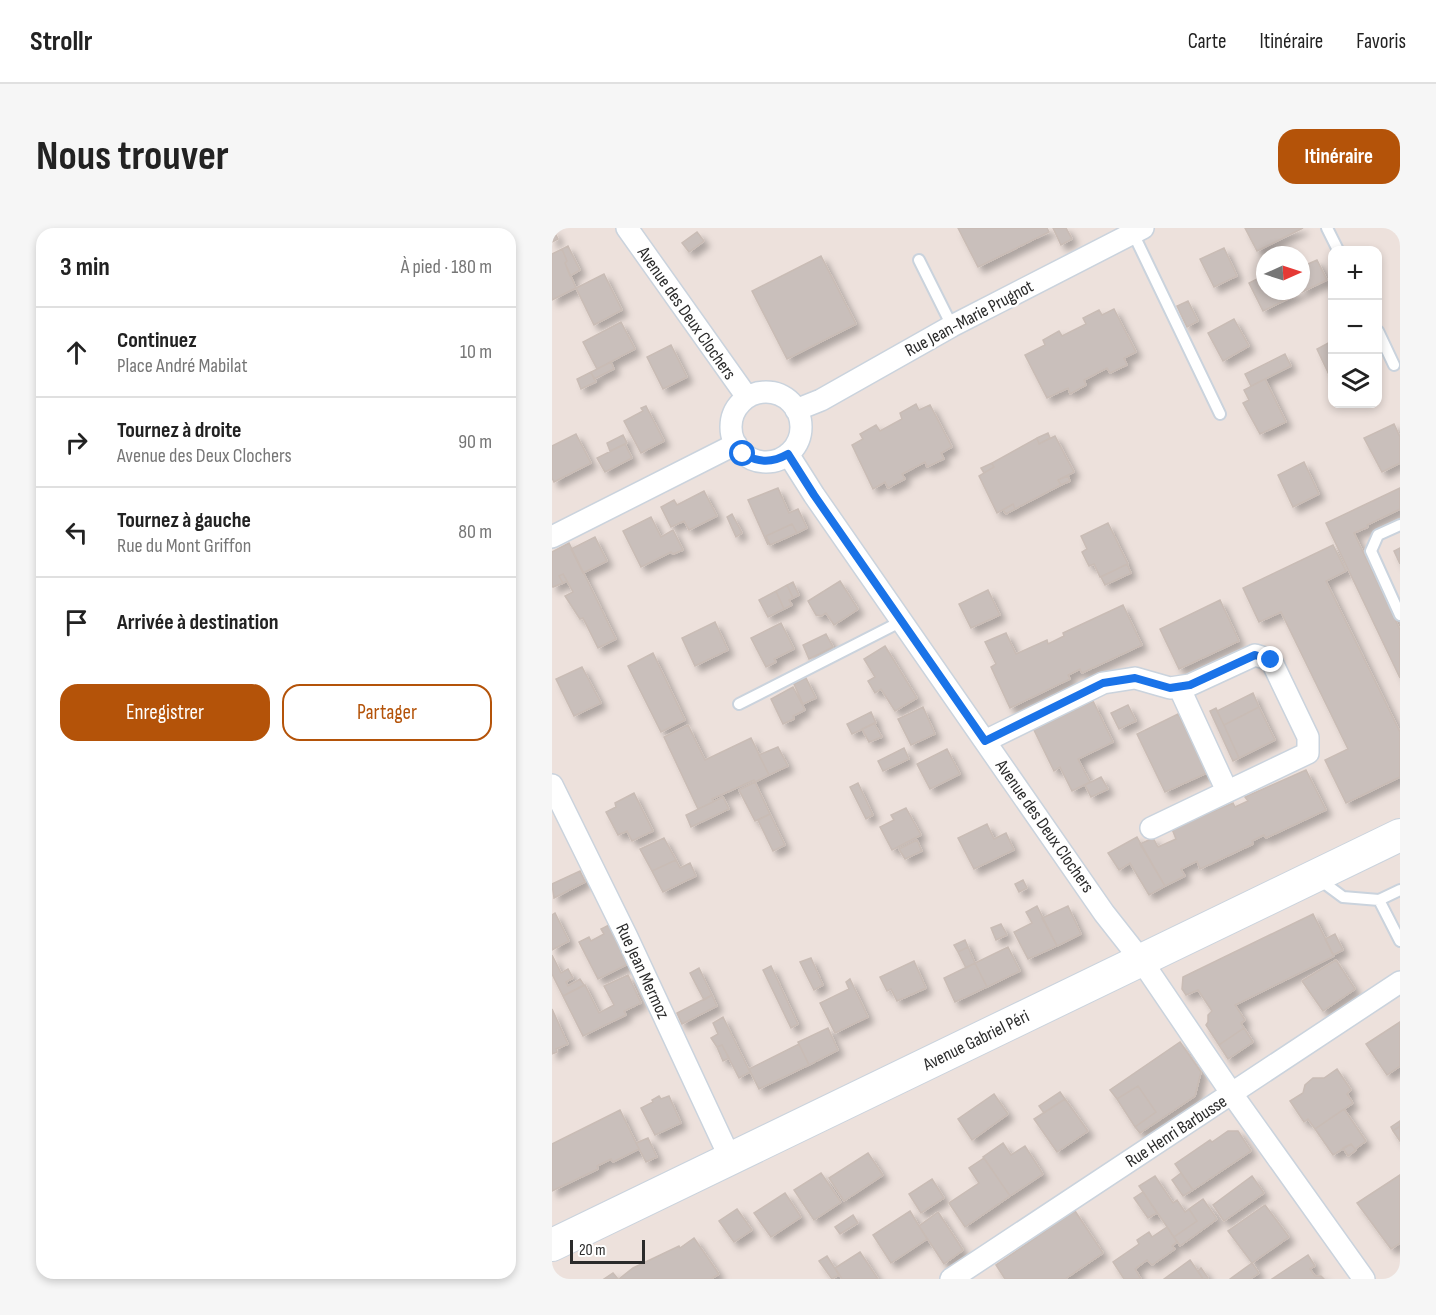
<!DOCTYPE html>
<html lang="fr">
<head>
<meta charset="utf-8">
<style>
  body { margin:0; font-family:"Sofia Sans Condensed",sans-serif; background:#f6f6f6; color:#222 }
  .controls { position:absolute; right:18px; top:18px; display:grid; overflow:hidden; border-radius:12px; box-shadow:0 3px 9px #0003 }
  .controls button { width:54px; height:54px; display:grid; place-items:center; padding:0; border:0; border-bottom:2px solid #e0e0e0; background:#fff; color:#222; font:30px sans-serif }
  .compass { position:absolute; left:704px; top:18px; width:54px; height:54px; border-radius:50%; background:#fff; box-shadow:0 3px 9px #0003; rotate:87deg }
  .scale { position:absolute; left:18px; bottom:15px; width:75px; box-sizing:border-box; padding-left:6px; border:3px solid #2b2b2b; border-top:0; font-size:16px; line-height:21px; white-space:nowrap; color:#2b2b2b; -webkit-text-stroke:4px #fff; paint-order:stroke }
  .stop { position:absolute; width:18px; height:18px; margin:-14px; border:4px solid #1a73e8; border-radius:50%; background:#fff }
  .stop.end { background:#1a73e8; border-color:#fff; box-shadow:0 2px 6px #0008 }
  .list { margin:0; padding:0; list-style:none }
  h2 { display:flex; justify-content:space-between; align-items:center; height:78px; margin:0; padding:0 24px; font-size:26px }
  h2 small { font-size:20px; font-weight:400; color:#767676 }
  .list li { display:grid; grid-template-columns:39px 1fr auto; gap:18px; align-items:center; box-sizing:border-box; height:90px; padding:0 24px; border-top:2px solid #e0e0e0 }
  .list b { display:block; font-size:22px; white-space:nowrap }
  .list p { margin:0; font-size:20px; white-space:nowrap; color:#767676 }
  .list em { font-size:20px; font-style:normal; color:#767676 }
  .actions { display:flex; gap:12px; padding:18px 24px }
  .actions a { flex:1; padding:14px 0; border:2px solid #b45309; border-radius:18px; text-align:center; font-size:21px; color:#b45309 }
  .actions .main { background:#b45309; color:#fff }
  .icon { flex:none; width:33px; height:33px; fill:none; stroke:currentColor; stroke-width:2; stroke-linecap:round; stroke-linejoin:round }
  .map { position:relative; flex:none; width:848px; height:1051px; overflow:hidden; border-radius:18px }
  header { display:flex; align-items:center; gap:36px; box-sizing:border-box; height:84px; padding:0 30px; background:#fff; border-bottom:2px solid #e0e0e0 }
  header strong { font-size:28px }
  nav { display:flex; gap:33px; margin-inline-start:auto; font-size:21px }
  .intro { display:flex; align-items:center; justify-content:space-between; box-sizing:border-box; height:144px; padding:0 36px }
  h1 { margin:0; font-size:42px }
  .button { padding:15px 27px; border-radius:18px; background:#b45309; color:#fff; font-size:21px; font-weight:700 }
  main { display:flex; gap:36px; padding:0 36px }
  aside { flex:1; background:#fff; border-radius:18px; box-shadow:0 3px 9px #0003 }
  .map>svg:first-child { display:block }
  .building { fill:#c9bfbb; stroke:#c9bcb5; stroke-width:1.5; filter:url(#shadow) }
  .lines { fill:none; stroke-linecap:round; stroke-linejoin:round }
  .lane-casing { stroke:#cad3dd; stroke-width:14 }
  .street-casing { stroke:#cad3dd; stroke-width:24 }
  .secondary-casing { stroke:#cad3dd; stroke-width:34 }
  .lane { stroke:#fff; stroke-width:10 }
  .street { stroke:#fff; stroke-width:21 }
  .secondary { stroke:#fff; stroke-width:32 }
  .route { stroke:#1a73e8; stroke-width:8 }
  .labels { text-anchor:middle; stroke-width:5; stroke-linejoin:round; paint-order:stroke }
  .street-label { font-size:18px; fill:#2b2b2b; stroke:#fff }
</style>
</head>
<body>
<header>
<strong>Strollr</strong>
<nav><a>Carte</a><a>Itinéraire</a><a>Favoris</a></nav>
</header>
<div class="intro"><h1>Nous trouver</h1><a class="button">Itinéraire</a></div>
<main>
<aside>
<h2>3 min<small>À pied · 180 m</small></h2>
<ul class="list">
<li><svg class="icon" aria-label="ahead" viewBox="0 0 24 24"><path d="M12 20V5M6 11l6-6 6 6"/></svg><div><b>Continuez</b><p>Place André Mabilat</p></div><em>10 m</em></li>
<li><svg class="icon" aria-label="right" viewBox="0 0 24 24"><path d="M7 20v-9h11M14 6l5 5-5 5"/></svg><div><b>Tournez à droite</b><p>Avenue des Deux Clochers</p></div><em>90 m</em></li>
<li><svg class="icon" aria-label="left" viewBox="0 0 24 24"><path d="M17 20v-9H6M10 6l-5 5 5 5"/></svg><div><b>Tournez à gauche</b><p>Rue du Mont Griffon</p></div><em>80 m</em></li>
<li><svg class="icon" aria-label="arrive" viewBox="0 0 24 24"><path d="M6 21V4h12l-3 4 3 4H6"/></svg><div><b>Arrivée à destination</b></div></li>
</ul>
<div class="actions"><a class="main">Enregistrer</a><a>Partager</a></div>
</aside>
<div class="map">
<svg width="848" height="1051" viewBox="0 0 848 1051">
  <defs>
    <filter id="shadow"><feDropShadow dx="5.5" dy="5.5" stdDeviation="3" flood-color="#0004"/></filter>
  </defs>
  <rect width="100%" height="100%" fill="#ede1dc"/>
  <path class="building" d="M0,0L6,11L0,14Z
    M406,0H495L497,4L426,39Z
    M501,0H514L520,11L509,17Z
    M693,0H751L705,23Z
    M145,4L152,13L137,24L130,15Z
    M16,18L28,42L18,48L13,35L15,33L10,21Z
    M672,20L685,48L662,59L648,31Z
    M10,21L15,33L13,35L24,60L0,72V26Z
    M269,28L304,96L235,131L200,63Z
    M765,32L775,52L711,83L697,55L713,47V63H749V39Z
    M52,46L70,82L42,97L24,60Z
    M636,73L646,93L635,99L625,78Z
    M562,81L584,124L572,130L575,137L558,145L555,140L532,152L534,157L518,166L516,160L495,170L473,127L493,117L491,112L507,103L510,108L534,96L531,90L547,82L550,87Z
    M682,91L697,118L671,133L656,105Z
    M69,94L83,121L45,141L31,114Z
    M780,113V153L765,121Z
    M119,117L135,149L111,161L95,129Z
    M733,126L739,138L699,158L693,146Z
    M59,134L62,141L42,151L39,144Z
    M39,144L44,154L29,161L25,151Z
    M713,151L734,194L708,206L691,175L697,172L692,162Z
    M364,176L367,182L378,177L400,219L389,225L392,231L375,239L373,234L350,246L353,251L336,260L333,254L321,261L300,217L311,211L308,206L324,197L328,203L350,191L348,185Z
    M94,178L112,213L89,225L72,193L91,183L89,180Z
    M842,196L848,209V235L830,244L812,210Z
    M496,205L498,210L487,216L485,210Z
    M24,206L39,235L2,254L0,250V218Z
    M71,207L75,215L58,223L55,215Z
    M503,208L522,244L506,252L509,257L463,281L461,276L445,285L427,248L442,239L440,235L485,210L487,216Z
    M73,216L80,230L53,244L45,230Z
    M752,234L767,266L741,279L726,247Z
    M440,235L442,239L432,245L429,240Z
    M516,248L518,253L509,257L506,252Z
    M226,260L237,285L246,281L255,300L245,305L240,296L214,308L216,317L196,272Z
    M848,260V281L815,297L816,299L802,305L848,402V450L774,295Z
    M152,263L165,288L137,302L132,293L119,299L109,279L122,272L125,277Z
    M461,276L463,281L454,286L451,282Z
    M180,286L190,305L184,309L175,289Z
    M99,289L109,309L121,302L131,322L121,326L119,324L89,339L71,303Z
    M556,295L576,336L548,349L542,336L537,338L530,324L535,321L529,308Z
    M240,296L245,305L218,317L214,308Z
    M43,309L55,333L31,345L19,321Z
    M17,315L64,411L46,420L31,390L28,391L13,368L21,364L11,346L7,348L11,355L1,359L0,358V324Z
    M781,317L794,343L774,353L848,504V549L794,575L773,532L796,521L729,384L707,394L691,360Z
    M848,320V336L842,323Z
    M575,336L579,345L553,357L549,349Z
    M11,346L15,353L11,355L7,348Z
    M288,353L306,381L282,397L274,385L269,388L264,387L256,373Z
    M241,354L247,367L241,370L235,357Z
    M235,357L241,370L237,372L240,377L232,381L224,363Z
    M436,362L448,387L419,400L407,376Z
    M224,363L232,381L216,389L207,372Z
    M668,372L687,413L627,441L608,401Z
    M571,377L590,417L530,445L528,441L516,447L518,451L458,480L439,439L444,436L433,414L454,405L464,426L495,412L496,416L512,408L511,405Z
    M163,394L176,422L143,438L130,410Z
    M229,395L242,421L222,431L224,434L214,439L199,410Z
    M274,406L281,419L257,431L251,417Z
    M333,418L365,470L343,483L329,461L323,465L316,453L323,449L312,431Z
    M101,425L133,492L109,504L76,438Z
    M30,439L49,475L22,488L4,451Z
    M254,450L264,470L251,476L242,456Z
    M241,459L253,482L241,488L242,491L231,496L219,471Z
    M701,465L707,479L672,497L665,483Z
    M541,473L561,514L526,531L538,554L520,563L508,539L502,543L482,502Z
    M576,477L584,493L567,501L559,485Z
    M371,479L383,506L359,517L346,491Z
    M707,479L723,512L687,530L672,497Z
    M664,480L687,530L681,533L658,483Z
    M319,484L324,495L300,506L295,496Z
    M626,486L655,545L613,564L585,506Z
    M322,495L330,509L317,514L310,501Z
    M136,497L153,532L199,510L217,547L203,554L202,552L160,571L161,574L146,581L112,509Z
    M226,519L236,538L217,547L207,527Z
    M352,520L357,531L331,543L326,533Z
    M395,521L408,546L378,561L365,536Z
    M754,542L774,582L714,610L712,607L700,613L701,616L648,641L645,633L629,641L633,648L613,658L588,616L601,610L606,619L624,611L620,601L681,575L683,579L696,573L693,569Z
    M549,549L556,561L539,569L533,557Z
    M203,554L218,586L203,593L187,562Z
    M306,555L321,587L314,591L298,559Z
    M82,565L101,603L80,613L75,603L66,607L54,584L64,579L63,575Z
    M171,569L177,581L139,599L134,587Z
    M354,580L369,607L340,622L328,599L342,592L339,587Z
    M218,586L233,617L221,623L206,592Z
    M435,596L442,611L454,605L462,622L422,641L406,610Z
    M585,609L613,658L597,667L578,635L567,642L556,625Z
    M112,610L124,632L100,643L88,621Z
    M365,612L370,623L353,631L347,621Z
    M124,632L128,640L138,635L144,648L111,664L100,643Z
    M28,643L33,654L2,670L0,656Z
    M471,652L475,660L467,664L463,656Z
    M485,678L505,718L476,731L462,704L480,695L474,684Z
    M516,678L529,706L505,718L490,690Z
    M3,685L17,713L0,722V687Z
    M761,686L782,728L683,777L693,792L689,795L692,800L667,817L654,797L656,794V787L660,783L646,762L634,767L630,761L631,749Z
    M449,696L455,707L444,712L439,700Z
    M57,697L76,736L46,751L27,714L37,709L39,713L52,706L49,701Z
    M783,706L791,722L781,727L773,711Z
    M413,712L416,719L406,724L402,717Z
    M416,719L423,735L414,740L406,724Z
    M456,719L468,743L435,759L423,735Z
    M0,727L9,745L16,741L21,750L14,754L16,758L28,751L32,757L11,768L0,746Z
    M259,730L271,757L262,762L248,734Z
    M784,732L803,761L771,783L750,753Z
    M362,733L374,760L345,773L339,761L335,763L328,749Z
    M423,735L435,759L403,774L392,750Z
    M219,738L246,796L239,800L211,742Z
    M147,740L160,767L152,772L138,745Z
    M76,747L89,775L72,783L74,787L31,808L11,768L33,757L47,785L62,777L52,758Z
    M298,751L316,789L283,805L268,775L297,761L294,754Z
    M160,767L165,778L130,796L125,785Z
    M0,781L16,816L4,821L5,824L0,826Z
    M171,789L198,844L187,850L170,817L165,819L159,810L166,806L161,795Z
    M848,794V838L835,847L814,816Z
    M276,800L286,822L257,837L246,814Z
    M692,800L701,814L676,831L667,817Z
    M628,814L649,844L643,868L588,905L583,899L604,884L586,858L565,871L558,862Z
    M247,816L257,837L207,861L197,841Z
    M170,817L177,830L171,833L165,819Z
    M785,841L799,862L795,866L801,875L763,901L756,891L752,894L738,873L751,865L753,857L761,850H772Z
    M586,858L604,884L583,899L565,871Z
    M508,864L513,871L492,885L487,878Z
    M442,866L456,886L420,912L406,891Z
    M107,868L109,871L117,868L129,895L103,907L89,880L101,874L100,872Z
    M513,871L536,903L505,924L482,891Z
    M792,881L814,913L803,921L799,916L781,927L763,901Z
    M68,882L87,921L61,934L59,931L45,938L46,941L0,963V916Z
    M848,893V898L841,903L839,899Z
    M848,898V913L841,903Z
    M676,903H686L699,923L641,962L623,936L658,912L660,914Z
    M96,910L105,929L94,934L84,915Z
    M451,915L459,927L473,918L491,946L458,968L431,929Z
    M799,916L804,922L796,928L791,920Z
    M316,925L331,947L292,973L277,950Z
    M432,930L458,968L413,999L397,975L427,955L417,940Z
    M269,945L289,974L262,992L242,962Z
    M629,945L641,962L631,968L620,952Z
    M848,947V1015L839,1021L805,975Z
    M603,948L621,975L625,972L633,984L637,981L645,993L622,1009L587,958Z
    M700,948L712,965L672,993L661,977Z
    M380,951L392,970L369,985L357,966Z
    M591,964L605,985L596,990L582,970Z
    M233,965L249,989L219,1009L202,985Z
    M651,971L665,991L628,1018L622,1009L645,993L637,981Z
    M713,977L737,1009L700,1035L676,1003Z
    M185,981L200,1002L182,1014L167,993Z
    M358,983L375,1011L339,1035L321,1007Z
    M523,983L551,1025L513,1051H453L444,1037Z
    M386,984L411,1022L392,1036L367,998Z
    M301,987L306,995L288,1006L283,999Z
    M615,999L625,1014L620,1018L623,1021L600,1037L595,1032L583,1041L589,1051H572L561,1034L587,1016L585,1012L597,1004L600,1009Z
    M142,1010L167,1046L159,1051H67L81,1040L127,1018L128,1020Z
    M308,1024L326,1051H290L283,1040Z
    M756,1027L763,1038L758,1041L763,1048H769L772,1051H720Z
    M275,1028L287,1047L280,1051L267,1033Z
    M638,1032L651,1051H612Z
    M700,1035L707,1045L698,1051H678Z
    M649,1040L656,1050L655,1051H651L646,1043Z
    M61,1045L66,1051H52Z"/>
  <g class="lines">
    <g class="lane-casing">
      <path id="lane" d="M775,0L786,22
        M580,3L668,186
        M367,32L400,98
        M826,103L842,137
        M848,297L826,307L819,323L848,387
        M187,476L350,393
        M768,652L791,669L827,672L848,662
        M827,672L848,713"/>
    </g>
    <g class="street-casing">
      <path id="street" d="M75,0L195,169
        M179 199a35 35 0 1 1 70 0a35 35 0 1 1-70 0Z
        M244,182L269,172L400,98L591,0
        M236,226L262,267L552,685L589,732L680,866L812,1051
        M0,309L184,216
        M627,459L675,563
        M433,513L551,455L583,450L618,460L638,457L703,427L719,432L756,509V525L599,600
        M0,557L75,709L178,930
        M399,1051L848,754"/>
    </g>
    <g class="secondary-casing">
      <path id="secondary" d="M0,1017L848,607"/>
    </g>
    <use href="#lane" class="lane"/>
    <use href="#street" class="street"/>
    <use href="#secondary" class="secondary"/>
  </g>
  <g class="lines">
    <path class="route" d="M191,226C208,235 220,235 236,226L262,267L433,513L551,455L583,450L618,460L638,457L703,427L719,432"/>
  </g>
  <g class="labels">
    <g class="street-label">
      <text transform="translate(135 85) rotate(55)" y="6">Avenue des Deux Clochers</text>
      <text transform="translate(417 90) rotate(-28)" y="6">Rue Jean-Marie Prugnot</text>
      <text transform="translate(493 598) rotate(55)" y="6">Avenue des Deux Clochers</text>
      <text transform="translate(91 743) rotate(65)" y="6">Rue Jean Mermoz</text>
      <text transform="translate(424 812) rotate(-26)" y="6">Avenue Gabriel Péri</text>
      <text transform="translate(624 903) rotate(-33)" y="6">Rue Henri Barbusse</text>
    </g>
  </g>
</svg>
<div class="controls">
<button>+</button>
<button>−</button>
<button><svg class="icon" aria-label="layers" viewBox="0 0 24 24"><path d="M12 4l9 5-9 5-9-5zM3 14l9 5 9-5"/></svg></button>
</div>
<svg class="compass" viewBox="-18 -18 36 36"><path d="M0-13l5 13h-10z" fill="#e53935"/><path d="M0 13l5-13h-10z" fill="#767676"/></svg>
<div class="scale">20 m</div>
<div class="stop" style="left:191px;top:226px"></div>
<div class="stop end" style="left:719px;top:432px"></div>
</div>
</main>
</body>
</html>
